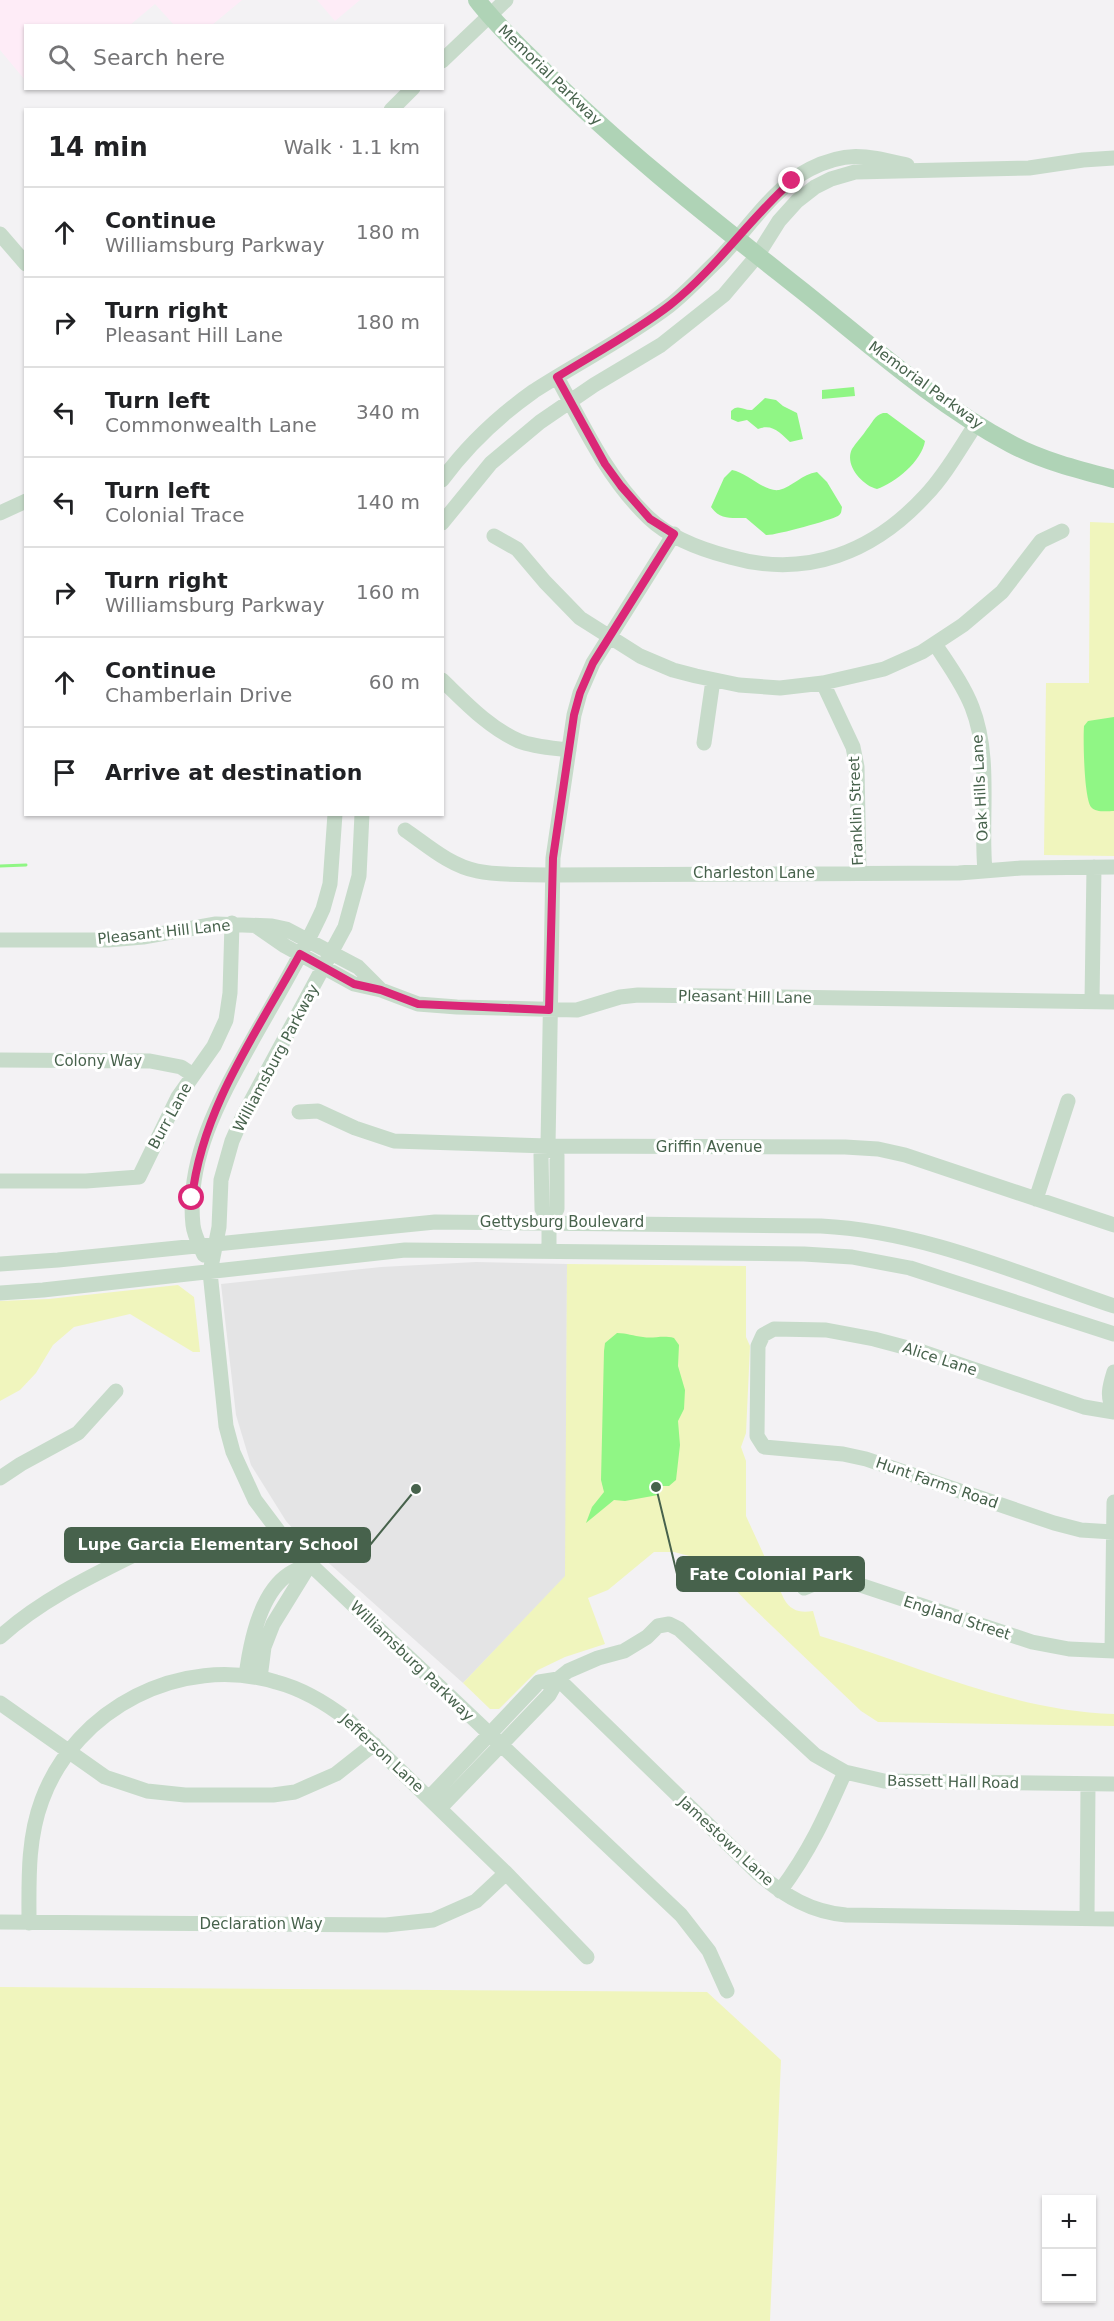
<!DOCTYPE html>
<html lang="en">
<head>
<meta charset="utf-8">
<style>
  body { margin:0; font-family:"DejaVu Sans",sans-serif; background:#f6f6f6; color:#202124 }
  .controls { position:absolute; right:18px; bottom:18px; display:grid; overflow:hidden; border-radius:0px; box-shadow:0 2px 4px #0004 }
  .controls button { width:54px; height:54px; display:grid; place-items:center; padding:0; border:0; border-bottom:2px solid #e0e0e0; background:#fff; color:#202124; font:30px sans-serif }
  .stop { position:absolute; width:18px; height:18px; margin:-14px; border:4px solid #db2777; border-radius:50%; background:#fff }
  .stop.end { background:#db2777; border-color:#fff; box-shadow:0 2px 6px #0008 }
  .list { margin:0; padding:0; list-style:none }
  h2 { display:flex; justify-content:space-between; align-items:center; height:78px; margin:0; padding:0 24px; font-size:26px }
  h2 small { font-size:20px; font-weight:400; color:#757577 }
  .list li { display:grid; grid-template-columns:39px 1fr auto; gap:18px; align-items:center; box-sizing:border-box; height:90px; padding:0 24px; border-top:2px solid #e0e0e0 }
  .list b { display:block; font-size:22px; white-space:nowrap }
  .list p { margin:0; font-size:20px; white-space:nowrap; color:#757577 }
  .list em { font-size:20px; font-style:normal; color:#757577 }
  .icon { flex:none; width:33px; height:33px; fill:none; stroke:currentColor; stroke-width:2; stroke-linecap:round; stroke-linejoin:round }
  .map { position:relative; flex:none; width:1114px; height:2321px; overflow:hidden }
  .search { position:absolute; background:#fff; box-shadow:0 2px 4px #0004; left:24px; top:24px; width:420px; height:66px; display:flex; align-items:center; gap:15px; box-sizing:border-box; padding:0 21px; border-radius:0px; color:#757577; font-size:22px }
  .panel { position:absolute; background:#fff; box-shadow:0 2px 4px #0004; left:24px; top:108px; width:420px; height:708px; border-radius:0px }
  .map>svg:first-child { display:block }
  .commercial { fill:#feecf7 }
  .education { fill:#e4e4e5 }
  .green { fill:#f0f5bd }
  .water { fill:#90f685 }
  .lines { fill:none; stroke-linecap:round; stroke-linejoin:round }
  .stream { stroke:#90f685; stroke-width:3 }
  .minor { stroke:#c7dbca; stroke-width:15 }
  .major { stroke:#afd3b6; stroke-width:18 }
  .route { stroke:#db2777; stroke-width:8 }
  .labels { text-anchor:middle; stroke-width:6; stroke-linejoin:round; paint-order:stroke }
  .street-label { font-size:15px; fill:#47624c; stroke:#fff }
  .leader { fill:none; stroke:#47624c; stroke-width:2 }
  .callout-dot { fill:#47624c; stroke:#fff; stroke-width:2 }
  .callout { fill:#47624c; stroke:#47624c; stroke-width:2 }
  .callout-label { font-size:16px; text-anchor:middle; font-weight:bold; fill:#fff }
</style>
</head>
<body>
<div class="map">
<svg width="1114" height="2321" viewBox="0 0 1114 2321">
  <rect width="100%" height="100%" fill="#f3f2f4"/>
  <path class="commercial" d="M0,0H242L212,25H174L155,4L130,25L26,26L25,80L0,50Z
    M317,0H360L335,21Z"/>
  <path class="education" d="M476,1262L567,1264L566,1576L463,1683L304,1541L286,1521L251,1465L236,1415L221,1284L381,1267Z"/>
  <path class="green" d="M1090,522L1114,523V856L1044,855L1046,683H1089Z
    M567,1264L746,1266V1337L750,1346L746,1433L741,1447L746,1461V1516L784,1599C791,1611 800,1613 813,1611L820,1636C917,1665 1011,1711 1114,1714V1726L878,1722L861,1711L748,1603L717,1570L701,1559L674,1552H654L608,1590L588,1598L605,1644L565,1657L538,1670L499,1709H490L463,1683L565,1576Z
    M178,1285L194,1297L200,1352H193L130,1314L74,1327L53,1345L36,1373L20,1390L0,1401V1301L49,1299Z
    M0,1987L707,1992L781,2060L770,2321H0Z"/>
  <path class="water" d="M854,387L855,396L822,399V390Z
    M765,398L776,400L783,406L797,413L803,439L790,442C781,434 773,423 758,429L747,420L738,422L731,419V411C738,403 744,411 752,410Z
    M883,413H887L925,441C922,461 895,483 877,489C862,485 844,465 852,449C856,442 863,436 867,429C873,422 874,416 883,413Z
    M732,470C748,473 764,492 779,490C792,487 802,474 817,472L827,482L842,507C841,512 842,513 838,516C831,520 774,536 766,535L746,518C732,518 720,520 711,507L724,478Z
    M1114,717V811C1108,811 1096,813 1091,807C1084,797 1083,740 1084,726L1088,721Z
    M617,1333C627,1333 633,1336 643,1337C653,1339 662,1335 674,1338L679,1345L678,1366L685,1390L684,1409L678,1421L680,1445L676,1480L669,1486H662L658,1495L625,1501L614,1500L586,1523L592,1507L604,1492L601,1480L604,1351L605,1343Z"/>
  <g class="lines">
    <path class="stream" d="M0,866L26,865"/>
    <path class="minor" d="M442,61L506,0
      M391,110L413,88
      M0,234L26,264
      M557,377C583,426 608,479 649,518C670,538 703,550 730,557C807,579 874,552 926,495C946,474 960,448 976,424
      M442,480C467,446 500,415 534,391C579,362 627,338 669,306C687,292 703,274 719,259C747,230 774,187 810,169C848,150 867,156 907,165
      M0,513L26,501
      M442,523L491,463L540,422L594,385L661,345L724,295L757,256L779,221L797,201L815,187L831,179L855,172L1029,168L1083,160L1114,158
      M494,536L517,549L545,582L580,618L640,656L673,670L696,676L739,685L780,688L823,683L884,669L922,652L963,625L1002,592L1041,541L1062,531
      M935,644C948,664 963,684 972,707C992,758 980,818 985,871
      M442,680C465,702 489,728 519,741C534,747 553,748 569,750
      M823,683L853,747L857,767L859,873
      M704,743L713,680
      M362,814L359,876L345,927L243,1116L232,1141L221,1180L219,1227L210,1272L226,1426L233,1452L255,1500L279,1532L310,1564L681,1915L709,1951L727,1991
      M405,830C427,845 450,866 477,871C501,876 528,874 552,875L959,873L1021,868L1114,867
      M256,926L285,946L354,984L381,990L418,1004L457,1007L577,1010L620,997L638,995L1114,1002
      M0,940H108L143,937L216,924L272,926L286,929L358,967L381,990
      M1092,1001L1094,867
      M0,1060L150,1061L181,1067L193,1075
      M299,1112L318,1111L355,1128L394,1141L548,1146L845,1147L878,1149L905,1155L1114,1225
      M548,1146L557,1155V1209L549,1222
      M0,1181H86L139,1177L178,1097L214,1046L226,1020L230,993L232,923
      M1036,1199L1068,1101
      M549,1222L542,1209L541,1155L548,1146L553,858L574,715L580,693L593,663L674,534
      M549,1222V1251
      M204,1255C200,1246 194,1235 193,1225C186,1160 219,1100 249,1046C274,1001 302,956 323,909L330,884L335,814
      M0,1264L58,1260L435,1222L821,1226C923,1231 1019,1274 1114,1306
      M0,1293L43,1290L405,1250L804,1254L852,1257L910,1268L1114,1334
      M1114,1372C1110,1385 1106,1397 1114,1410
      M0,1478L21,1464L78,1433L116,1391
      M1113,1532L1081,1530L1054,1523L866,1459L843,1454L764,1447L757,1436L758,1346L763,1335L774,1329L826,1330L874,1339L923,1352L1084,1407L1114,1412
      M804,1588L826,1579L848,1581L1032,1642L1069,1649L1114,1651
      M0,1637C47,1594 109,1568 166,1539
      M1112,1651L1114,1502
      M246,1676C250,1644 260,1593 289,1574C295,1570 303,1567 310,1564
      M260,1678L264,1647L273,1624L310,1564
      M558,1679L759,1874C785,1896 811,1912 846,1915L1114,1919
      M0,1703L105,1777L147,1791L185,1795H273L295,1792L336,1774L374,1744
      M429,1798L539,1682L558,1679L568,1671L598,1658L624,1651L647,1637L658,1626L669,1624L679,1629L815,1755L845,1772L884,1781L1114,1784
      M440,1808L549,1695L558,1679
      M780,1891C810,1851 825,1817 845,1772
      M1087,1918L1088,1784
      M0,1922L386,1925L433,1920L476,1901L506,1873
      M29,1923C29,1882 27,1840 42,1800C76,1708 181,1654 276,1682C303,1689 326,1703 348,1720L506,1873L587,1957"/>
    <path class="major" d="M477,0C497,26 522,49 545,72C624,151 713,220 800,289C868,343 934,403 1011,444C1043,461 1079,470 1114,479"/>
  </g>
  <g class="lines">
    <path class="route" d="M192,1198C202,1108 257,1032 300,954L354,984L381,990L418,1004L549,1010L553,858L574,715L580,693L593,663L674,534L650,519L621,486L605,464L557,377C594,354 635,332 670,305C716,269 749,219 792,181"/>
  </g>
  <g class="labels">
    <g class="street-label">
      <text transform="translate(550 75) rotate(44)" y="5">Memorial Parkway</text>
      <text transform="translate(926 385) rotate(36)" y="5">Memorial Parkway</text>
      <text transform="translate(980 788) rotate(-93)" y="5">Oak Hills Lane</text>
      <text transform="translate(856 811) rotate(-92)" y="5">Franklin Street</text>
      <text x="754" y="878">Charleston Lane</text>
      <text transform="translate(164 932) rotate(-6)" y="5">Pleasant Hill Lane</text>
      <text transform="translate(745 997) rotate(1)" y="5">Pleasant Hill Lane</text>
      <text transform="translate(276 1058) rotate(-62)" y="5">Williamsburg Parkway</text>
      <text x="98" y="1066">Colony Way</text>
      <text transform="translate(170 1116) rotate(-61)" y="5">Burr Lane</text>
      <text x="709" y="1152">Griffin Avenue</text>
      <text x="562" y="1227">Gettysburg Boulevard</text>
      <text transform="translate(940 1359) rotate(18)" y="5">Alice Lane</text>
      <text transform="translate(937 1483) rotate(19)" y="5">Hunt Farms Road</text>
      <text transform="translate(957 1618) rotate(18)" y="5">England Street</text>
      <text transform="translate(412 1661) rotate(44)" y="5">Williamsburg Parkway</text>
      <text transform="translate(382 1753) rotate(43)" y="5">Jefferson Lane</text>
      <text transform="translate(953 1782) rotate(1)" y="5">Bassett Hall Road</text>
      <text transform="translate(726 1841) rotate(43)" y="5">Jamestown Lane</text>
      <text x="261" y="1929">Declaration Way</text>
    </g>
  </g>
  <path class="leader" d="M416 1489L370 1545M656 1487L677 1574"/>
  <g class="callout-dot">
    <circle cx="416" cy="1489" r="6"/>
    <circle cx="656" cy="1487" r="6"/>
  </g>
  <g class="callout">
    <rect x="65" y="1528" width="305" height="34" rx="6"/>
    <rect x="677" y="1557" width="187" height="34" rx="6"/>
  </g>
  <g class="callout-label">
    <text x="218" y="1550">Lupe Garcia Elementary School</text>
    <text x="771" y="1580">Fate Colonial Park</text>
  </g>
</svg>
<div class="controls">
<button>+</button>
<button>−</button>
</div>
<div class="stop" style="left:192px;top:1198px"></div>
<div class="stop end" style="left:792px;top:181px"></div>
<div class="search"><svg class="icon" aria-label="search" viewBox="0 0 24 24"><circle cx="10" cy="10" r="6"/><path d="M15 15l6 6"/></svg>Search here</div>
<section class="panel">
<h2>14 min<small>Walk · 1.1 km</small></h2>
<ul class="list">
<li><svg class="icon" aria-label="ahead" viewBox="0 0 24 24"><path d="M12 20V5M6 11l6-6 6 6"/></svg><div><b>Continue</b><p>Williamsburg Parkway</p></div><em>180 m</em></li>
<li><svg class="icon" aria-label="right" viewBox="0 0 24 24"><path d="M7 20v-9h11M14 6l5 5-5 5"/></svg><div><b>Turn right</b><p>Pleasant Hill Lane</p></div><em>180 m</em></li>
<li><svg class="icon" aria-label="left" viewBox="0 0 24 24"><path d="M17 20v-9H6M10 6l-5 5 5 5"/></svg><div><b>Turn left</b><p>Commonwealth Lane</p></div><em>340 m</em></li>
<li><svg class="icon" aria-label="left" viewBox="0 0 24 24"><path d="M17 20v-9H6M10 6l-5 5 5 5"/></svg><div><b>Turn left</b><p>Colonial Trace</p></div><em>140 m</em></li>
<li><svg class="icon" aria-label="right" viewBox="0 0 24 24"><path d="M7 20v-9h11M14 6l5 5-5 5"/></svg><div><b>Turn right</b><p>Williamsburg Parkway</p></div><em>160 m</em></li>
<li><svg class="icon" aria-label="ahead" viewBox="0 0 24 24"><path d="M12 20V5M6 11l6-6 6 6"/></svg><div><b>Continue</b><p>Chamberlain Drive</p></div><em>60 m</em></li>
<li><svg class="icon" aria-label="arrive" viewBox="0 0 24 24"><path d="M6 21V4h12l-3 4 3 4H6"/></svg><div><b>Arrive at destination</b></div></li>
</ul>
</section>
</div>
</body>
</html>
